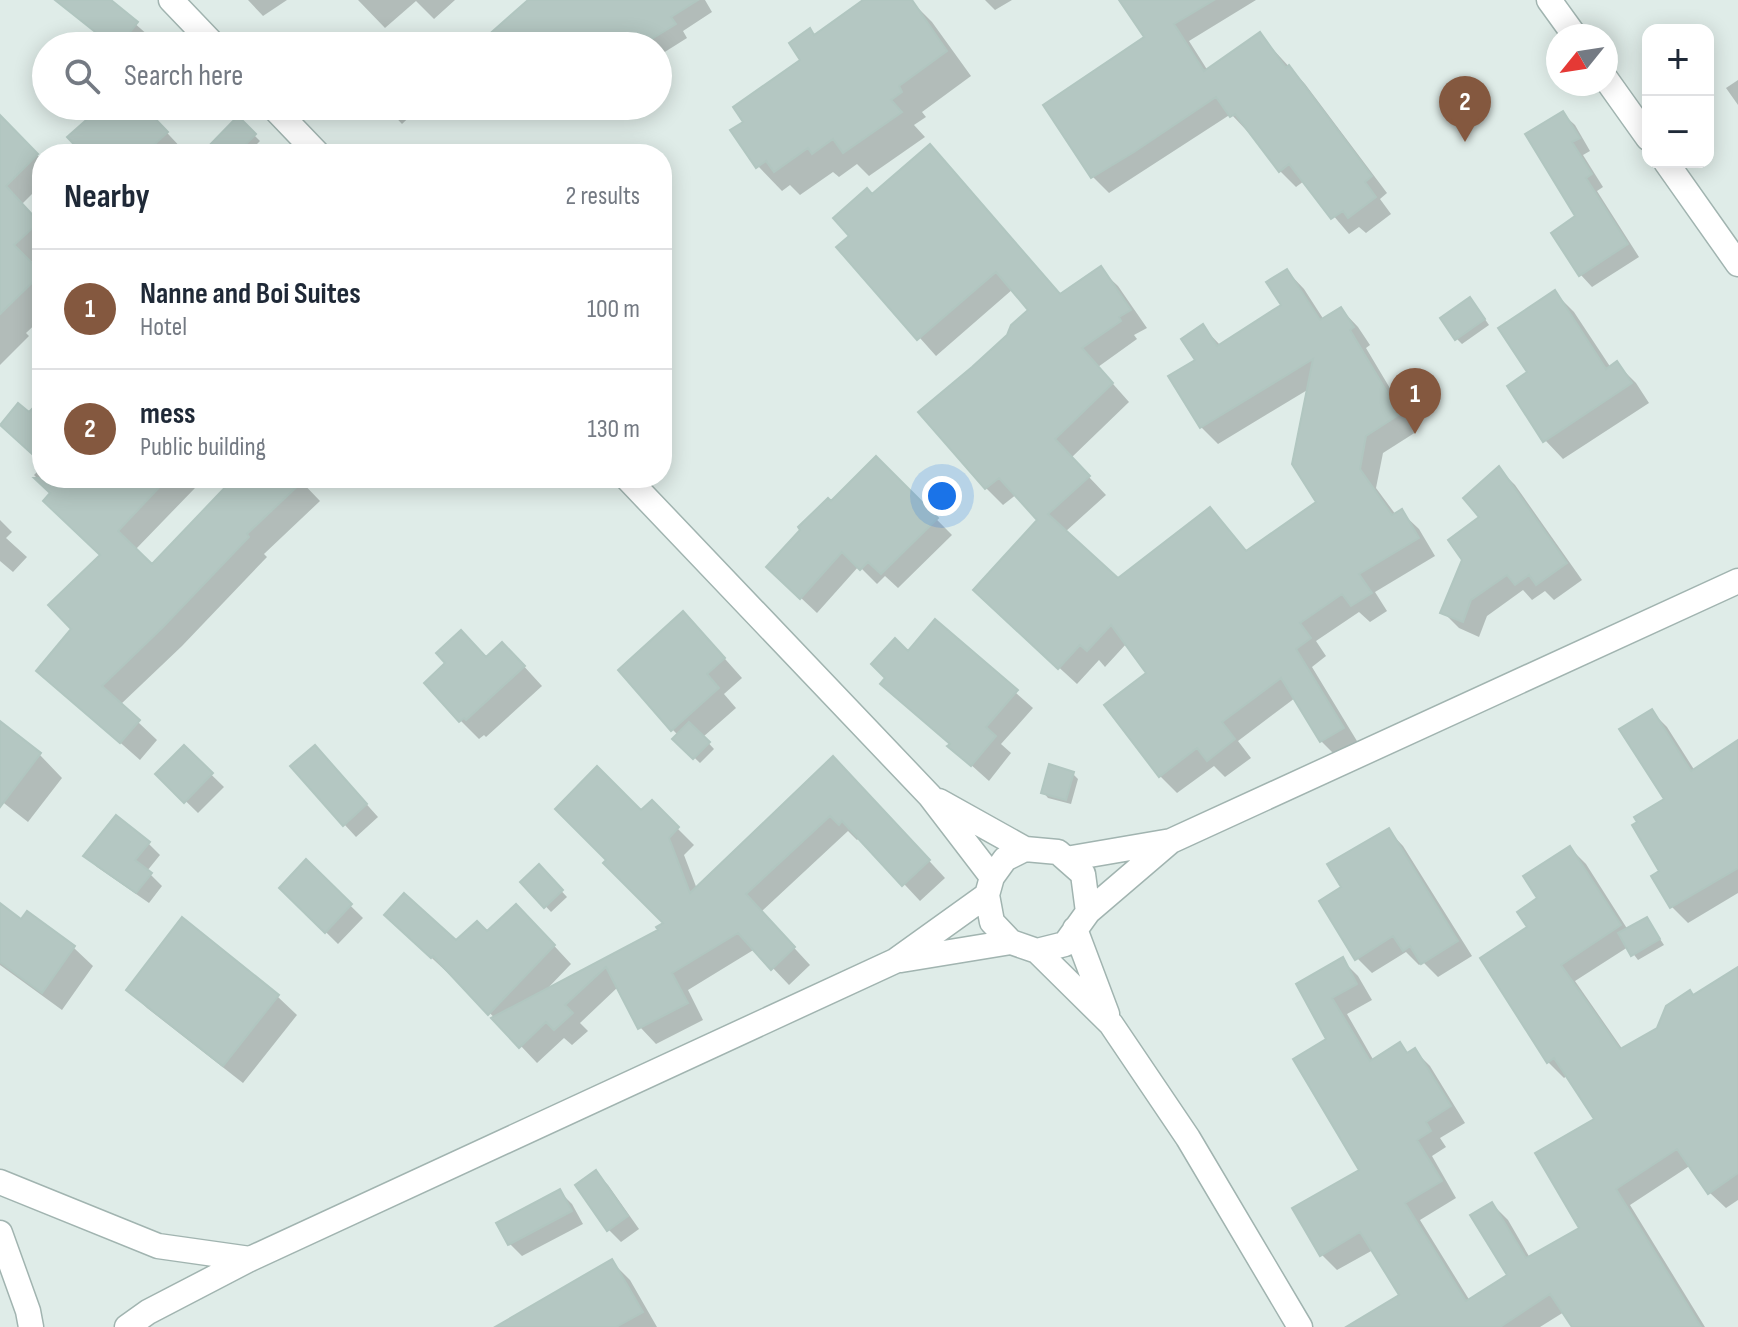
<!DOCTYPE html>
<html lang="en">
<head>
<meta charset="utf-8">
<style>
  body { margin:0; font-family:"Sofia Sans Condensed",sans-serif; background:#f2f2f3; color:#1f2937 }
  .controls { position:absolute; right:24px; top:24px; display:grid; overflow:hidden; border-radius:16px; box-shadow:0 4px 20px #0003 }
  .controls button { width:72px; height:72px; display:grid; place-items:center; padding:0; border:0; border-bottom:2px solid #e0e1e3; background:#fff; color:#1f2937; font:40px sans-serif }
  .compass { position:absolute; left:1546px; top:24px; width:72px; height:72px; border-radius:50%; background:#fff; box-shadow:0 4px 20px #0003; rotate:240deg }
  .you { position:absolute; left:942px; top:496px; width:28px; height:28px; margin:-20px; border:6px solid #fff; border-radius:50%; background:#1a73e8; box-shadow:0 0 0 12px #1a73e833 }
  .badge { display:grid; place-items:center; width:52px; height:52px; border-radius:50%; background:#84583f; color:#fff; font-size:26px; font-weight:700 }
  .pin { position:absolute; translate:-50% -66px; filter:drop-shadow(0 2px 4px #0008) }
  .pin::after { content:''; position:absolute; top:42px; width:28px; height:24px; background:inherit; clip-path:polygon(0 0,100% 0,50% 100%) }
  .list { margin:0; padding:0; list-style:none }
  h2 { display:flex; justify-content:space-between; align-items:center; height:104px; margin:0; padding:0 32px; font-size:34px }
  h2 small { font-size:26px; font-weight:400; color:#747a83 }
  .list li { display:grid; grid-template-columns:52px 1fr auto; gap:24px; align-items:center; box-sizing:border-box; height:120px; padding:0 32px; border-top:2px solid #e0e1e3 }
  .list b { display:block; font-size:30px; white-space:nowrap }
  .list p { margin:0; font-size:26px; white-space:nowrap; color:#747a83 }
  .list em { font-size:26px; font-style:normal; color:#747a83 }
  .icon { flex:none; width:44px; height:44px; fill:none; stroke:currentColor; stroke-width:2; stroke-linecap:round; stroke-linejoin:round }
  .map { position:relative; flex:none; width:1738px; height:1327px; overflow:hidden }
  .search { position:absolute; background:#fff; box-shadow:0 4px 20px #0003; left:32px; top:32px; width:640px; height:88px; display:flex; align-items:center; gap:20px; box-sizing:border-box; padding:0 28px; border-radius:44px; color:#747a83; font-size:30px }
  .panel { position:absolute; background:#fff; box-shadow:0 4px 20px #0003; left:32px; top:144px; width:640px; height:344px; border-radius:32px }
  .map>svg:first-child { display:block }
  .shadow { fill:#0003 }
  .building { fill:#b4c7c2; stroke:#b1c6c0; stroke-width:2 }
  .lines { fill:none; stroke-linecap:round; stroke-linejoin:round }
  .minor-casing { stroke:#a1b4b0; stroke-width:27 }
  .minor { stroke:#fff; stroke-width:24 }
</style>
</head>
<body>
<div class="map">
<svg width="1738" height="1327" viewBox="0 0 1738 1327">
  <rect width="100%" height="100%" fill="#dfece8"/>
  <path class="shadow" d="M62,0H108L149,36L141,46H112L73,14Z
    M248,0H287L263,16Z
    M358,0H455L434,19L416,1L385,28Z
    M529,0H705L712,12L683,31L687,38L660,55L664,61L658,66V46H479Z
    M866,0H910L932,22L971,76L922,112L926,117L914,125L925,137L869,176L857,164L839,177L833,172L800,195L790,185L782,191L758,166L746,122L803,60L815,36Z
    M985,0H1012L995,10Z
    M1121,0H1256L1189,41L1208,71L1259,34L1305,84L1387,193L1380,199L1391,214L1366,233L1359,227L1349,234L1304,181L1296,187L1280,171L1250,130L1248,132L1231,114L1109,193L1093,177L1147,38Z
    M1738,80V105L1726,88Z
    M105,106H142L184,151L181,154H85Z
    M385,106H418L419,108L402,124Z
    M591,106H623V107L605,120Z
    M1562,113L1575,125L1590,151L1583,155L1603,187L1597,191L1639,257L1592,287L1580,274L1578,217Z
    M0,118L42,160V184L22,204L42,227V252L30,263L42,276V306L39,310L42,318L26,333L29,336L0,365Z
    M238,119L260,141L247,154H226Z
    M873,196L1061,296L1100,269L1118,286L1147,328L1134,335L1137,339L1098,367L1129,402L1071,458L1106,495L1065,532L1118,581L1210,510L1247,552L1318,503L1309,389L1218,444L1201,427L1198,361L1203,327L1221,346L1283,306L1287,271L1304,289L1324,320L1341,309L1358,327L1370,345L1366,348L1416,432L1383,453L1376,488L1396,515L1401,512L1419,529L1435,556L1375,592L1387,611L1370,622L1359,612L1316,641L1326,656L1312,667L1360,746L1339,759L1321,741L1295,698L1238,741L1251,758L1225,777L1214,766L1177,793L1160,776L1149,674L1127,643L1105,667L1099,660L1077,684L993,607L1040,520L1017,494L1003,505L986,488L1009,336L1031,310L1013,289L936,356L839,247L852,237Z
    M1555,293L1574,312L1611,368L1617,364L1636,383L1649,403L1563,459L1545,440L1530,373Z
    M1476,306L1489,325L1462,344L1457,339Z
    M876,458L952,535L898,588L885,576L877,584L859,566L817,613L784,582Z
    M42,467V478H186L195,488L135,550L152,567L226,489L215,478H298L320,501L264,554L267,557L182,646L120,705L157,740L140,760L39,671L73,628L102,555L53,494L34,475Z
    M1499,469L1515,485L1582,580L1554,600L1545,591L1532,600L1523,590L1487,616L1479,637L1459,628L1443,612L1482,518Z
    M0,520L12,532L6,538L27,557L13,572L0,561Z
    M935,622L1033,708L1001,744L1011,753L989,781L950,746L908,654Z
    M702,633L742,678L724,694L736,708L703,737L714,749L700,763L675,739L678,735L672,729Z
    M521,663L542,686L486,737L484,735L479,739L461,721Z
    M1651,711L1667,727L1695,771L1738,742V893L1688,923L1672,907L1654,877L1662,872L1667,800Z
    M0,724L40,755L62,778L28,822L0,800Z
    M184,748L224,787L198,813L158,774Z
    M327,760L378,817L356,837L344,824Z
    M1073,774L1078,779L1071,804L1048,798L1043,792Z
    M850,775L945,878L920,901L860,837L857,840L848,831L761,912L810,965L789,985L755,949L688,990L703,1020L656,1044L640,1027L618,987L580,1023L588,1031L572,1045L564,1038L537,1063L452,973L450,975L404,932L456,943L534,924L571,964L546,990L661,930L666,923L641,813L652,803L694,845L684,855L697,889Z
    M1389,831L1403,846L1472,956L1438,977L1423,962L1419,965L1406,952L1372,973L1357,958L1344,888Z
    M148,843L160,855L147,871L162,886L149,903L97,867L85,855Z
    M1570,848L1586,864L1628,930L1647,919L1664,945L1638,960L1628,947L1575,981L1623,1050L1659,1029L1694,997L1738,969V1200L1726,1208L1710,1193L1691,1165L1630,1205L1705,1327H1573L1564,1312L1540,1327H1365L1402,1295L1373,1250L1337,1270L1322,1255L1362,1170L1329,1040L1299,985L1342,960L1358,976L1372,1000L1347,1014L1374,1061L1400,1045L1409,1054L1414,1050L1430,1066L1465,1123L1440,1138L1446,1147L1432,1156L1456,1198L1420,1220L1470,1301L1510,1276L1492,1204L1508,1220L1530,1258L1582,1229L1597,1119L1568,1075L1564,1078L1548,1062L1529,928L1540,899Z
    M306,862L363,918L338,944L281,888Z
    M539,867L567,897L551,912L523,882Z
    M0,909L22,921L27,914L74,948L93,966L62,1010L0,965Z
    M182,919L278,997L297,1015L243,1083L147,1008L128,989Z
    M596,1173L608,1185L639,1229L621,1242L609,1230Z
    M560,1192L572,1204L583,1224L522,1256L510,1244Z
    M612,1262L630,1280L657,1327H499Z"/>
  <path class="building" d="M55,0H111L138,22L119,46H113Z
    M528,0H698L671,17L676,24L640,46H476Z
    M863,0H912L947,51L899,86L902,92L891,100L902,112L843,153L833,139L812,154L808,148L774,172L766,161L756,168L730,130L743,122L733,107L800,60L789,43L810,28L814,35Z
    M1119,0H1214L1174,24L1204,71L1260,32L1286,68L1289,65L1372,176L1365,182L1376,197L1348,218L1343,211L1331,219L1289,164L1279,172L1235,114L1230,117L1216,97L1134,152L1091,178L1043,105L1144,37Z
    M102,106H143L168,132L144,154H83L67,137Z
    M1563,111L1580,138L1572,142L1592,174L1586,178L1628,244L1579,276L1551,233L1575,216L1525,134Z
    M0,115L38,154L6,186L39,222L14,245L42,273L0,314Z
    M238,116L256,134L236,154H201Z
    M930,144L1060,294L1101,266L1131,310L1119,317L1121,321L1082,348L1113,383L1055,439L1090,476L1048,514L1118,578L1210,507L1246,551L1316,502L1292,464L1313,359L1200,428L1168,376L1195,360L1181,339L1203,324L1217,346L1281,305L1266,282L1287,269L1320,320L1341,307L1354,327L1350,330L1400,414L1366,436L1360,469L1392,515L1402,509L1419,538L1359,574L1372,593L1351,606L1342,594L1300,623L1311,638L1296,649L1344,728L1320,742L1281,678L1222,722L1235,739L1207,761L1197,748L1159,777L1104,705L1146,673L1111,625L1087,651L1080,645L1058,669L973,590L1037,520L999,478L985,489L918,412L972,367L1007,335L1011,325L1028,310L996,272L917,340L836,247L849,236L833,218L867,188L872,194Z
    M1555,290L1606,369L1617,361L1632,383L1543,442L1507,386L1527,372L1498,328Z
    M1470,297L1485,319L1455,340L1440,318Z
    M42,399V463L0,425L18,403L29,412Z
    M876,456L938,518L881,574L868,562L860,570L842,552L800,599L766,567L800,530L798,527L828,498L831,501Z
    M1499,466L1567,563L1536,585L1529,575L1515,585L1507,575L1471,600L1463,622L1440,613L1462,560L1448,540L1479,517L1463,498Z
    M34,478H168L118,531L152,564L234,478H306L247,534L249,537L163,627L102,686L140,720L120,743L36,671L71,629L48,605L100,555L43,501L50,493Z
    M683,611L725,658L707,674L719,688L671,731L618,670Z
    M935,619L1018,690L986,727L996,736L971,766L947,746L950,744L880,684L885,678L871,664L895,638L908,651Z
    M461,630L486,657L502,642L525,666L466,720L464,718L459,722L424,683L445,663L436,653Z
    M1652,709L1691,771L1738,740V868L1670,908L1651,876L1659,871L1632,825L1637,822L1634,817L1664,799L1619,729Z
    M0,721L41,753L0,807Z
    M689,722L710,742L693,759L672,739Z
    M184,745L213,773L184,803L155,774Z
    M315,745L367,804L343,826L290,766Z
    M833,756L930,860L902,886L842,821L839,825L830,816L746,894L795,947L771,970L738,933L672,973L688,1003L638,1029L606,967L565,1005L573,1013L554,1030L546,1022L519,1048L491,1018L658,930L656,927L663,923L603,863L606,860L555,809L597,766L641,810L652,800L679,827L669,838L690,893Z
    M1049,764L1074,772L1066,800L1041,793Z
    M116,815L150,842L135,860L152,873L136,893L83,856Z
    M1389,828L1458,941L1421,964L1410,946L1403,951L1393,936L1355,960L1319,901L1341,887L1327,864Z
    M1570,846L1621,925L1561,965L1620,1049L1657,1028L1666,1006L1690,990L1693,995L1738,967V1173L1708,1194L1677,1149L1616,1189L1701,1327H1572L1550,1294L1500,1327H1346L1399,1295L1360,1232L1320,1256L1292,1208L1359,1170L1293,1059L1326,1039L1296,984L1343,957L1357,984L1332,998L1370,1061L1400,1042L1407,1053L1415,1048L1451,1106L1426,1122L1431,1131L1417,1140L1442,1181L1405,1203L1466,1301L1507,1275L1470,1215L1492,1202L1526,1258L1579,1228L1535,1153L1594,1119L1554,1058L1547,1063L1480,958L1527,927L1517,912L1537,898L1523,876Z
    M306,859L352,904L325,933L279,888Z
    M539,864L563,890L544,908L520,882Z
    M404,893L456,940L477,921L487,931L516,904L555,945L488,1015L433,956L431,958L384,915Z
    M0,903L21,919L27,911L75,946L42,993L0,962Z
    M182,917L279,995L223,1066L126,990Z
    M1647,917L1660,939L1631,956L1618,933Z
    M596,1170L628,1216L607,1231L575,1185Z
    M560,1189L572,1211L508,1245L496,1223Z
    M612,1259L643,1312L616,1327H495Z"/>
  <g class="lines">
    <g class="minor-casing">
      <path id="minor" d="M171,0L215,46
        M1549,0L1575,36
        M1606,79L1648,138
        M272,106L318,154
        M1666,162L1738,264
        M627,478L930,796L992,877
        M939,801L1025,849
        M1066,859L1171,841L1738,581
        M1088,912L1171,841
        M1075,929L1107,1014
        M1037,951L1065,944L1088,912L1083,874L1058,852L1025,849L1005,859L992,877L987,895L992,922L1011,942L1037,951L1111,1024L1188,1138L1300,1327
        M901,960L1011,942
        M0,1182L158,1246L250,1259
        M0,1233L28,1311L31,1327
        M127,1327L148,1312L250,1259L895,961L987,895"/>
    </g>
    <use href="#minor" class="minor"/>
  </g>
</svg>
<div class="controls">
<button>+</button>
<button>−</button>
</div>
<svg class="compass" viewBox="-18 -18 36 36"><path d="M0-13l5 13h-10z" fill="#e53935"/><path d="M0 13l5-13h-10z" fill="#747a83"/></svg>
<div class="you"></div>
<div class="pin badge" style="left:1415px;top:434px">1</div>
<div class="pin badge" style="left:1465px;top:142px">2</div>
<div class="search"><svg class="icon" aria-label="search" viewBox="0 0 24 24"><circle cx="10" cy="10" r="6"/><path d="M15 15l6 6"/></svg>Search here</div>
<section class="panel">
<h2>Nearby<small>2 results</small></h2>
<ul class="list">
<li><span class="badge">1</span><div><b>Nanne and Boi Suites</b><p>Hotel</p></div><em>100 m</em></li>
<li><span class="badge">2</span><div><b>mess</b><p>Public building</p></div><em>130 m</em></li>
</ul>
</section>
</div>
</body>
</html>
